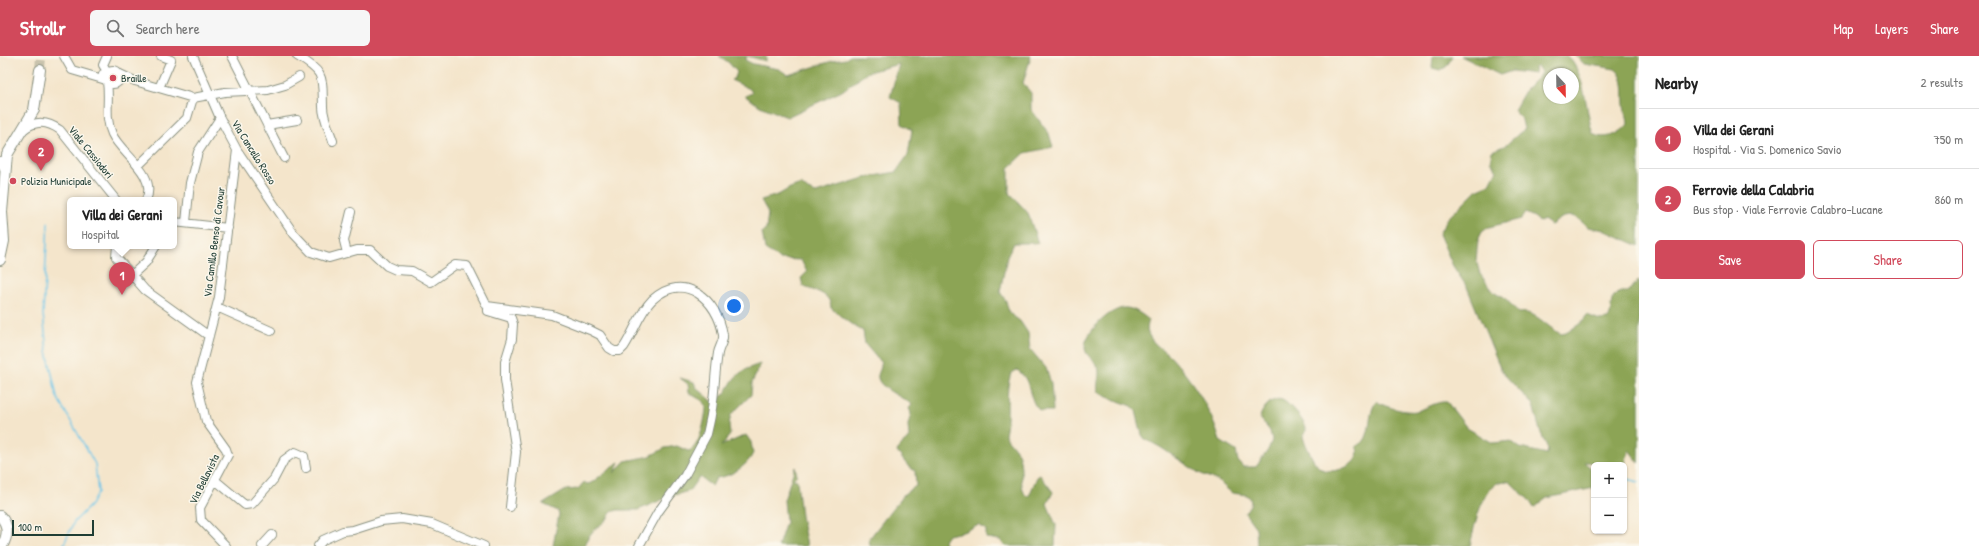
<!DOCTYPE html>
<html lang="en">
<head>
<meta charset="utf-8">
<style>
  body { margin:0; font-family:"Patrick Hand",sans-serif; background:#f6f6f6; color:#222 }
  .controls { position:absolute; right:12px; bottom:12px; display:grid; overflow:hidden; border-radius:6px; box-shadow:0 1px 3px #0004 }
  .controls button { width:36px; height:36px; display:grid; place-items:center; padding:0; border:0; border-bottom:1px solid #e0e0e0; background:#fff; color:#222; font:20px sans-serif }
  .compass { position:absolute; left:1543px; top:12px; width:36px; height:36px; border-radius:50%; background:#fff; box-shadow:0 1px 3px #0004; rotate:158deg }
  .scale { position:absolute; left:12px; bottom:10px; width:82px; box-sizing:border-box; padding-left:4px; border:2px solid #1f3d34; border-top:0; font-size:11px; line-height:14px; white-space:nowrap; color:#1f3d34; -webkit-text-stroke:3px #fbf7ec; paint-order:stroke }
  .you { position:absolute; left:734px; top:250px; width:14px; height:14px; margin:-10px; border:3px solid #fff; border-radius:50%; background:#1a73e8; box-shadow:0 0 0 6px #1a73e833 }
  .badge { display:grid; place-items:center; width:26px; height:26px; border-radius:50%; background:#d1495b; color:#fff; font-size:13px; font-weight:700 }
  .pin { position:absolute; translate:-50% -33px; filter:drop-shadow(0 1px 2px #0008) }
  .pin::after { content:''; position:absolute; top:21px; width:14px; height:12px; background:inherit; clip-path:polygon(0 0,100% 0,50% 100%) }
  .popup { position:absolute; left:67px; top:141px; width:110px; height:52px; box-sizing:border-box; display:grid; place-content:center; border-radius:6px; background:#fff; filter:drop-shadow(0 1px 3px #0005); font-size:13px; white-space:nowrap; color:#767676 }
  .popup b { font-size:15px; color:#222 }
  .popup::after { content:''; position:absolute; left:50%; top:100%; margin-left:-8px; border:8px solid transparent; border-top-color:#fff }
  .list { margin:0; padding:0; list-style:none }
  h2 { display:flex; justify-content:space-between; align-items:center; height:52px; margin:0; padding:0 16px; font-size:17px }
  h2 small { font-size:13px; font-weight:400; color:#767676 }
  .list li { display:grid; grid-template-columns:26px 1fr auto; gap:12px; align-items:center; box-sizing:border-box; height:60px; padding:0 16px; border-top:1px solid #e0e0e0 }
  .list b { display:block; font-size:15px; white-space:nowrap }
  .list p { margin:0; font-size:13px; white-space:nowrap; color:#767676 }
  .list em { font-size:13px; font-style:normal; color:#767676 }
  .actions { display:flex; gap:8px; padding:12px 16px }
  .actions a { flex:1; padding:9px 0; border:1px solid #d1495b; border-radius:6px; text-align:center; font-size:14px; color:#d1495b }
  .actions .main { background:#d1495b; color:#fff }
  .icon { flex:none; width:22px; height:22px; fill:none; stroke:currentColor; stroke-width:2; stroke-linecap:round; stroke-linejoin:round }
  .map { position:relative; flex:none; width:1639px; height:490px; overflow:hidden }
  header { display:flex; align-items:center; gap:24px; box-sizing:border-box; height:56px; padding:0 20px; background:#d1495b; color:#fff }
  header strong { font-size:19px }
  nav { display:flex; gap:22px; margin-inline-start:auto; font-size:14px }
  .search { width:280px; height:36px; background:#f6f6f6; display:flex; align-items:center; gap:10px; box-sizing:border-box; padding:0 14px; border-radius:6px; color:#767676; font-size:15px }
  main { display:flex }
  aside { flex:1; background:#fff }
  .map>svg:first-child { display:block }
  .forest { fill:#8ca455; stroke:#567044; fill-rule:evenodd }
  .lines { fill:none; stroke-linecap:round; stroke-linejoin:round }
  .stream { stroke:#6ac5e8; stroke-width:1.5 }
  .major-tunnel { stroke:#c9c3ad; stroke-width:10; stroke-dasharray:10 5; stroke-linecap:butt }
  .minor-casing { stroke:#8a9180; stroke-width:10 }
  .major-casing { stroke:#8a9180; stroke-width:12 }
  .minor { stroke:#fff; stroke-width:8 }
  .major { stroke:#fff; stroke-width:10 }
  .poi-dot { fill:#d1495b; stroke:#fbf7ec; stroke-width:1.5 }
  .labels { text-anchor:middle; stroke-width:3; stroke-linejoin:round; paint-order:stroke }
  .poi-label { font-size:11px; fill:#1f3d34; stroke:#fbf7ec; text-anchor:start }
  .street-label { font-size:11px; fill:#1f3d34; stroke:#fbf7ec }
</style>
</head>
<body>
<header>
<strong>Strollr</strong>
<div class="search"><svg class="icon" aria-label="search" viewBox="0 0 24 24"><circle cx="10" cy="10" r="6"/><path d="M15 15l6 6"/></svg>Search here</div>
<nav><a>Map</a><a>Layers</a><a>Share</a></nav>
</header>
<main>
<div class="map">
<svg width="1639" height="490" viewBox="0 0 1639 490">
  <rect width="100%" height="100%" fill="#fbf7ec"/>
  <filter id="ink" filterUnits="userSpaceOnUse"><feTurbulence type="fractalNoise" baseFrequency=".025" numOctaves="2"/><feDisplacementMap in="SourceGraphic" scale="8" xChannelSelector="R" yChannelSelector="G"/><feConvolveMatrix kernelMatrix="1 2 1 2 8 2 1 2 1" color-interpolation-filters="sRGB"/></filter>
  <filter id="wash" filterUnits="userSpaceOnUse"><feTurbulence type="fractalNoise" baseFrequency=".012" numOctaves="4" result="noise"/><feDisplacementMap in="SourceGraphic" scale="16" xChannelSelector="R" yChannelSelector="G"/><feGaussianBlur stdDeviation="0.9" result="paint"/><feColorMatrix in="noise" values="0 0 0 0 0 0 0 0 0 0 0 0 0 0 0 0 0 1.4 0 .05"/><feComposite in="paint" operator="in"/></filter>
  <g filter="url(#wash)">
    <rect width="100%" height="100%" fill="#f4e5cb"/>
    <path class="forest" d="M719,0H766V5L747,0L745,4L753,8L779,13L788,19L832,5L846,3L850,0H1031L1023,27L1031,37V53L1049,78L1053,91L1025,97L1009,112V136L1028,157L1038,187H1014L1007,201L1000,236L1006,245L1009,257L1020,265L1028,277L1030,293L1046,312L1051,327L1053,355H1040C1027,344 1033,324 1017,314L1011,317C1004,338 1010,357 1005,379C1009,387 1016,391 1019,400C1023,413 1019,427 1025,439L1029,440L1037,421L1040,419L1053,436L1047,448L1056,469L1055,490H1006L1000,484L986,482V474L979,469L963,476L948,479L944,485L946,490H870L869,483L904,438L916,430L915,415L908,410L897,396L899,391L909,382L908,369L911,357L909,352L912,349C905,342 880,333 878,322C877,317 882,313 881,307L865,288L863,275C849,268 842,261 831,252C830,235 813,236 803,230L801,222L807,216L801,204L780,203L765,193L762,176L766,174L768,157L761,144L778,139L790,132L801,128L808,134L816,137L864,122L896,116L908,99L912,74L902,68L901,47L890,41L899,8L868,16L842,35L787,61L760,50L745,40L752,37L750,33L731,24L735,22L737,16L728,6Z
      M1433,0H1453L1446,11L1440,14L1432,12Z
      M1461,0H1567C1586,17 1585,54 1593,78C1604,85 1621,78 1628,68C1628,61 1624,56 1624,49C1623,37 1626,21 1615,13L1584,8L1576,0H1639V190L1604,174L1588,171L1577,162L1572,160L1563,161L1551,169L1544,164L1540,166L1534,161L1525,157L1521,163L1489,171L1482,176L1478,184L1476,204L1480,218L1493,235L1498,239L1503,240L1519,257C1536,254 1546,271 1561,278L1566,277L1581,267L1587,259L1600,264L1608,263C1613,256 1609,247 1614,240L1620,236H1628L1639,224V407L1629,394L1624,411V409L1585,406L1594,416V432L1547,442L1534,452L1529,444L1510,426C1483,418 1474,473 1470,490H1257L1256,472L1245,457L1251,447L1250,442L1247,439L1232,437L1218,425L1199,417L1160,391L1145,383L1142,379L1136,355L1132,350L1107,341L1098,335C1096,327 1101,319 1098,311C1094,303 1085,300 1085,291C1085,276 1112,250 1127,252C1135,253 1143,259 1149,264C1147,271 1146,275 1150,281C1155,290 1163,293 1170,300C1193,325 1211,353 1220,385L1236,395L1238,405L1243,411H1256L1268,394L1272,384L1270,375L1260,362C1261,354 1272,340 1282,344C1288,346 1306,366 1306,373C1306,376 1304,379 1303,381C1306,389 1313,407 1320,412C1331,421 1366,408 1356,390C1374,386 1366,356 1377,345C1382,351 1409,357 1416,355C1427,353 1435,345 1447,346L1467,372L1493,387L1511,385L1520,392L1547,398L1548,393L1540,375L1533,349L1502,316L1467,231L1453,210L1439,178L1447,163L1476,134L1490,128L1497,114L1490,105L1492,95L1506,89L1524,73L1522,64L1514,54L1526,33L1538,21L1541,16L1536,10L1534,12L1535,18L1512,15L1500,19ZM1549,18H1573V42H1549Z
      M760,308L752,327L751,339L731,359L729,368L730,379L721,390L746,379L751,386L753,397C748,410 730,421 716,422L712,430L699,421L689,435L671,440L638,454H618L611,456C605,472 592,467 585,490H553L559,458L558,455L543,448L566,434L578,433L584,426L587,428L591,427L619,406L614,417L625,405L650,400L665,392L677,390L688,395C700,393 706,360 706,350L703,345L689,337L688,328L680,322L694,326L696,331L717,349L718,342C726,340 729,329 734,323C740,315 751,311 760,308Z
      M795,411L797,419L793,423L797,424L801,460L807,490H778L786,466L784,444Z"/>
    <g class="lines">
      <path class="stream" d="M48,167L43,258L47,295L57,341L95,408L98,436L91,449L74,466L63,490
        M1624,422L1639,426"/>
    </g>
  </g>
  <g filter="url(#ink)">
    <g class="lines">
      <path class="major-tunnel" d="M40,14L41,0"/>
      <g class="minor-casing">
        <path id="minor" d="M64,0L72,14L106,24
          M193,0L220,62L237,94L294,178L311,196L329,202L357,194H370L387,210L396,214L412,215L431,226L455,209L467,210L487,250L552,259L590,274L600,279L609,292L614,295H620L624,291C634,276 639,257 652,244C684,214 718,244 723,279C724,285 719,291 718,297C714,321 715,345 709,369L707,378L685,419L658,456L639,490
          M232,0L284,102
          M297,0C326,17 322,21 323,51C323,62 330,75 333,85
          M106 21a7 7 0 1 1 14 0a7 7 0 1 1-14 0Z
          M118,17L135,25L193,42L225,36L268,34L285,29L299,21
          M103,18L108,17L103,9L107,0
          M107,26C110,45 104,60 112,78C121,98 158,118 146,144
          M159,32L171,4L161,0
          M267,69L297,64
          M23,74C36,64 47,65 60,74L116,144
          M0,105L5,114
          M138,110L187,62L193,42
          M174,166L228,172
          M186,166L190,127L198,96L220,62
          M117,190L116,201L145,234L209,280
          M347,197L344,185L351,156
          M132,219L146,206L156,190
          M217,251L271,275
          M488,251V255L511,262L513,268L512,283L505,306V324L516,396L510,451
          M215,424L245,449L252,448L274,423L284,404L295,396L304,400L306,412
          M226,490L201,464L200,452L228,399L226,393L206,365L197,326L219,241L237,94
          M262,490L272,479
          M318,490L323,484L343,475L353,474L381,465L402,463L432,468L484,490"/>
      </g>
      <g class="major-casing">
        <path id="major" d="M0,204L4,185L2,156L7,99L34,54L40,14
          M0,460C9,469 8,480 2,490"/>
      </g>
      <use href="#minor" class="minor"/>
      <use href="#major" class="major"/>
    </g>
  </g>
  <g class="poi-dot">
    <circle cx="113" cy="22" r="4"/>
    <circle cx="13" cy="125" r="4"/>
  </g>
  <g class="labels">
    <g class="poi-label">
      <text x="121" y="26">Braille</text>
      <text x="21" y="129">Polizia Municipale</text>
    </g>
    <g class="street-label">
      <text transform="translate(91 96) rotate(51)" y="4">Viale Cassiodori</text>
      <text transform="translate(254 96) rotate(58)" y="4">Via Cancello Rosso</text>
      <text transform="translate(214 186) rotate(-83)" y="4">Via Camillo Benso di Cavour</text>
      <text transform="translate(204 423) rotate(-64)" y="4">Via Bellavista</text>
    </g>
  </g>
</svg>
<div class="controls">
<button>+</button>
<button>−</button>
</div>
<svg class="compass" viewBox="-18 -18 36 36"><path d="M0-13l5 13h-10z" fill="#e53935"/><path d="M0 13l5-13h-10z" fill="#767676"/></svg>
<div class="scale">100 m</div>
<div class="you"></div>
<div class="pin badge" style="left:122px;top:239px">1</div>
<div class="popup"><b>Villa dei Gerani</b>Hospital</div>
<div class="pin badge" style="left:41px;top:115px">2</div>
</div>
<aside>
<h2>Nearby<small>2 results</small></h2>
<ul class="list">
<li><span class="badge">1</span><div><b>Villa dei Gerani</b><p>Hospital · Via S. Domenico Savio</p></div><em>750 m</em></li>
<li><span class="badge">2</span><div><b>Ferrovie della Calabria</b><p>Bus stop · Viale Ferrovie Calabro-Lucane</p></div><em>860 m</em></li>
</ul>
<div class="actions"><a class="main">Save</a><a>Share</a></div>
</aside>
</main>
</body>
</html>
